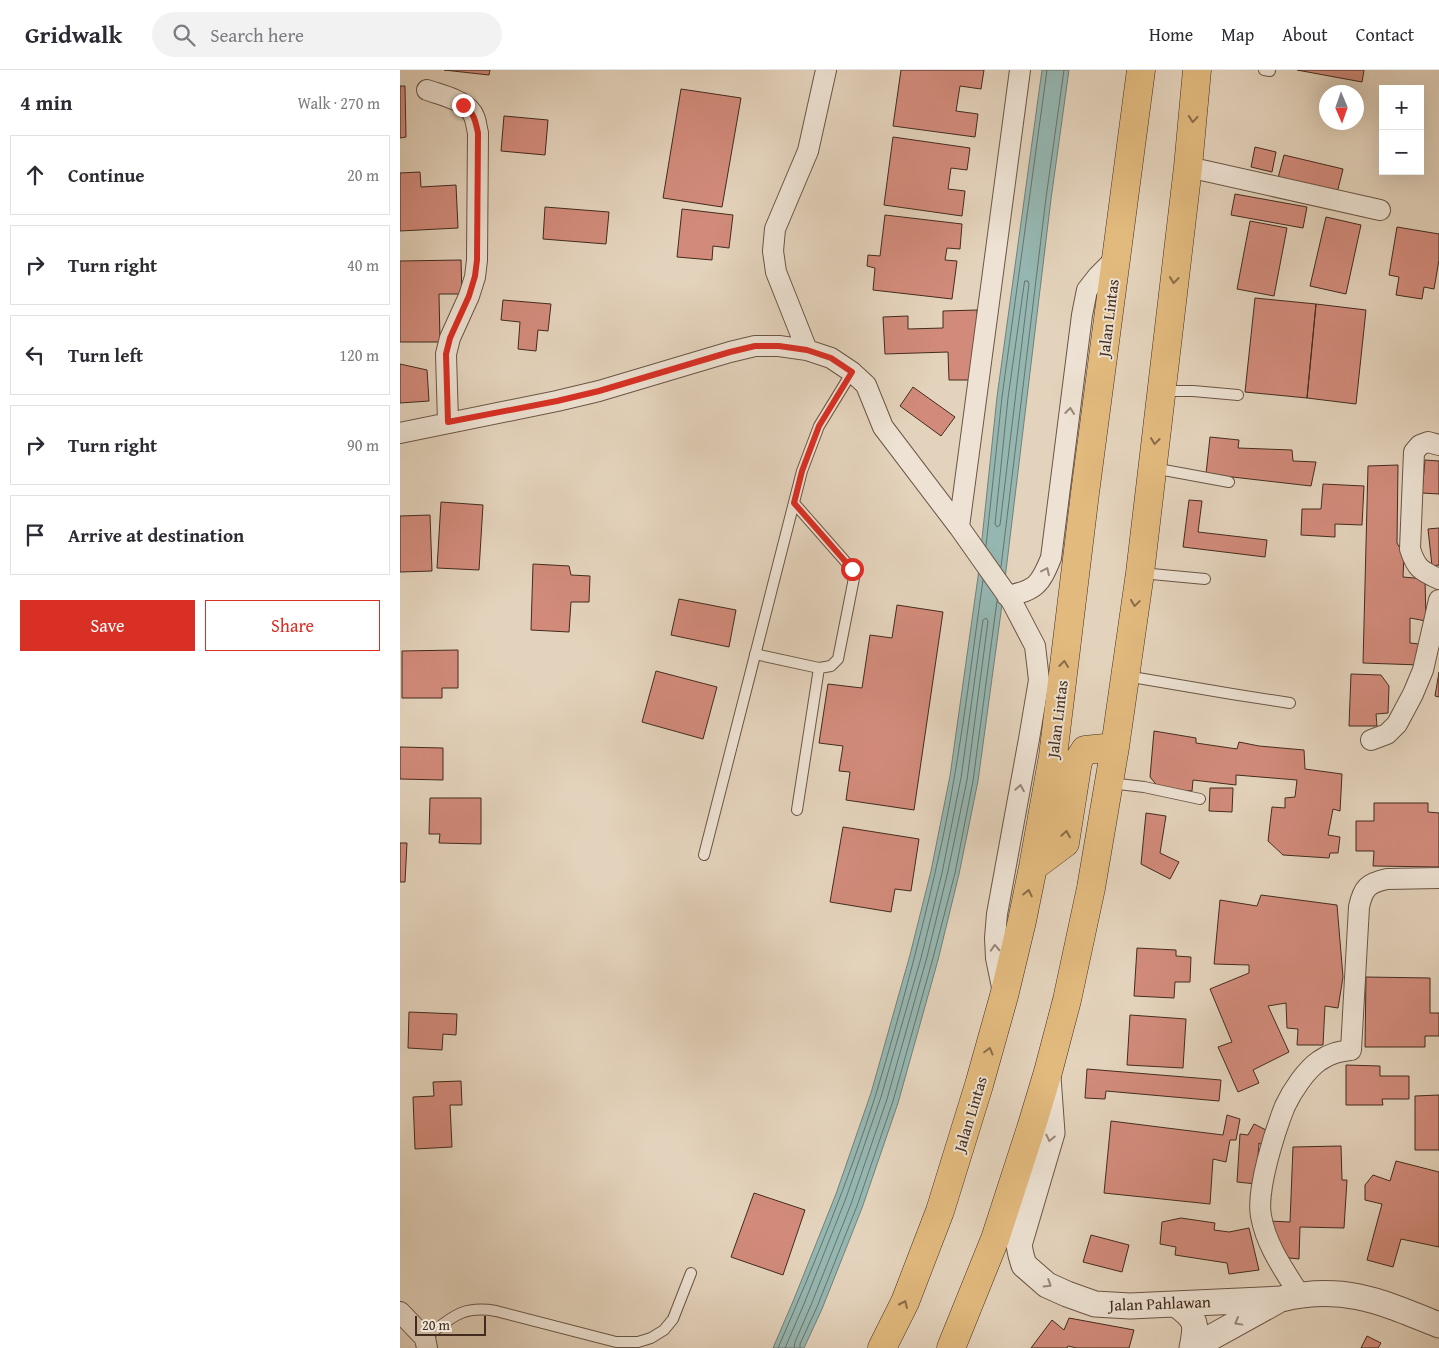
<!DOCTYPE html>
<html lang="en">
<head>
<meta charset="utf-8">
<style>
  body { margin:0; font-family:"Gentium Book Plus",serif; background:#f2f2f3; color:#2b2b33 }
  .controls { position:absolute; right:15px; top:15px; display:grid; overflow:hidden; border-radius:0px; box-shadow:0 5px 20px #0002 }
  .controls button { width:45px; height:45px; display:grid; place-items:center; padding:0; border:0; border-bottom:1px solid #e1e1e2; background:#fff; color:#2b2b33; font:25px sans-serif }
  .compass { position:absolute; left:919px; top:15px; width:45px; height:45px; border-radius:50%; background:#fff; box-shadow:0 5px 20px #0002; rotate:178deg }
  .scale { position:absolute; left:15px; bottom:12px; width:71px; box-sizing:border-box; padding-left:5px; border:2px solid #432b1d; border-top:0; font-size:14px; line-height:18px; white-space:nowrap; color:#432b1d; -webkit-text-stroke:4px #ede2d3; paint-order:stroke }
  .stop { position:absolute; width:15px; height:15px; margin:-11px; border:4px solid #d93025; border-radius:50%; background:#fff }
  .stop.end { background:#d93025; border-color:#fff; box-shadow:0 1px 5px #0008 }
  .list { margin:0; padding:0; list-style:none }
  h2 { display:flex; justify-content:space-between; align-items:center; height:65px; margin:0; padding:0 20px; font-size:21px }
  h2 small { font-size:16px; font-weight:400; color:#7c7c81 }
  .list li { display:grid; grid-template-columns:32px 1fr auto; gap:15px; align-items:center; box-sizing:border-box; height:80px; margin:0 10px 10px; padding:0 10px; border:1px solid #e1e1e2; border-radius:0px }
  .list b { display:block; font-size:19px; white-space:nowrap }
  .list em { font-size:16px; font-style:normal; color:#7c7c81 }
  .actions { display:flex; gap:10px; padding:15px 20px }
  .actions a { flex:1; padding:11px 0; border:1px solid #d93025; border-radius:0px; text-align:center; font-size:18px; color:#d93025 }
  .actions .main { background:#d93025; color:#fff }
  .icon { flex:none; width:28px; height:28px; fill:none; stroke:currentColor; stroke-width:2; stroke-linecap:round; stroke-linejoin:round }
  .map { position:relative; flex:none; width:1039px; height:1278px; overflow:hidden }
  header { display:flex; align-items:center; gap:30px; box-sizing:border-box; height:70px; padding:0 25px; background:#fff; border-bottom:1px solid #e1e1e2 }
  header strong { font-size:24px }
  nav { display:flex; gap:28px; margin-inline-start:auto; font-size:18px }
  .search { width:350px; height:45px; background:#f2f2f3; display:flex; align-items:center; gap:12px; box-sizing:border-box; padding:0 18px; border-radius:28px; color:#7c7c81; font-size:19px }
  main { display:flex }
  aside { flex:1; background:#fff }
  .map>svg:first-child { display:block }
  .water { fill:#95b7b2; stroke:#747f76 }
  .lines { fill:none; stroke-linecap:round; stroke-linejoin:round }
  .shore { stroke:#6c7168; stroke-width:1 }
  .building { fill:#d28b7b; stroke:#432b1d }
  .service-casing { stroke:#6b5545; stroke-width:12 }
  .minor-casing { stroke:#6b5545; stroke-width:22 }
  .tertiary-casing { stroke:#6b5545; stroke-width:27 }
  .trunk-casing { stroke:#432b1d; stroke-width:29 }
  .service { stroke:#ede2d3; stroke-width:10 }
  .minor { stroke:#ede2d3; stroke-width:20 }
  .tertiary { stroke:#ede2d3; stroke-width:25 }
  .trunk { stroke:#e2ba7e; stroke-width:28 }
  .oneway { stroke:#8b6b49 }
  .oneway2 { stroke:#988678 }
  .route { stroke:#d93025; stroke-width:6 }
  .labels { text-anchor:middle; stroke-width:4; stroke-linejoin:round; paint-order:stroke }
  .street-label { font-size:16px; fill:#432b1d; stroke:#ede2d3 }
</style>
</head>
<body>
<header>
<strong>Gridwalk</strong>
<div class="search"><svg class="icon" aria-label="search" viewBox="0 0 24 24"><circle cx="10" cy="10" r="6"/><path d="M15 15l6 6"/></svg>Search here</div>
<nav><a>Home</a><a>Map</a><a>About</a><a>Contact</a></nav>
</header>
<main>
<aside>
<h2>4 min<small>Walk · 270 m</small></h2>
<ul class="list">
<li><svg class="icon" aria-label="ahead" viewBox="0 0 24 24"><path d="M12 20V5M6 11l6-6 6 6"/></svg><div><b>Continue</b></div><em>20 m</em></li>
<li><svg class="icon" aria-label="right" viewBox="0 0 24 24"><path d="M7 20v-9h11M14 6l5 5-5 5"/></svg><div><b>Turn right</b></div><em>40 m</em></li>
<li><svg class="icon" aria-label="left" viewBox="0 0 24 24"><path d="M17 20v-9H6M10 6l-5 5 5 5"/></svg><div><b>Turn left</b></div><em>120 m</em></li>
<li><svg class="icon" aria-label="right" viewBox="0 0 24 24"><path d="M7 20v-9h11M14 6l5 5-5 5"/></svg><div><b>Turn right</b></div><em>90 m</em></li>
<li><svg class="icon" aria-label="arrive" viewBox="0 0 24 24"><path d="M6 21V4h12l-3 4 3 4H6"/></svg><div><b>Arrive at destination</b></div></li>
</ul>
<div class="actions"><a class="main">Save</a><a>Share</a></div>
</aside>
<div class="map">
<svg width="1039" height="1278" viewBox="0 0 1039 1278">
  <rect width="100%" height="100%" fill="#e4d3bc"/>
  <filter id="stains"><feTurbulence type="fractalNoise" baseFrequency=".004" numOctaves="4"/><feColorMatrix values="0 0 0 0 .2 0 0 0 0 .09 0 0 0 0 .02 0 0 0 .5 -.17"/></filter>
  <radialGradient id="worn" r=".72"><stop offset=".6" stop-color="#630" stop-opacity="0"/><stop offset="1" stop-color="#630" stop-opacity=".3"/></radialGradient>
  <path class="water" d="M642,0H669L651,129L601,542L578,711L559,804L538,890L498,1033L462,1138L422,1239L404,1278H373L394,1229L436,1124L471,1023L510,885L531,801L550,706L578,507L597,327Z"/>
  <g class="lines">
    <path class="shore" d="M625,211H628L629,214L600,455L597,457L595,454L608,328Z
      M586,476L602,327L647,0
      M601,497L646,128L664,0
      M378,1278C414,1195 449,1110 476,1024C498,951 518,877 535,803C558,707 569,608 583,510
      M385,1278L404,1234L446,1128L481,1027L521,888L542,803L561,708L583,550L586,548L588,551L567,710L548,801L527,887L487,1029L451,1134L411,1235L395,1272L394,1278
      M400,1278V1274L417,1237L457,1136L493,1031L533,888L555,803L573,711L597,531"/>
  </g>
  <path class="building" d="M44,0H90L89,5Z
    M501,0H584L581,19L560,16L556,41L578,44L575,67L493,56Z
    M897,0H964L962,12Z
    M0,16H5L6,67L0,68Z
    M281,19L341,28L322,137L263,128Z
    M104,46L148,50L145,85L101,81Z
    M493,67L570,78L567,100L551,98L548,119L565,121L562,146L484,135Z
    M855,77L876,82L872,102L851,97Z
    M884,85L943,99L937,123L878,108Z
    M20,102L21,117L56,115L58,158L0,161V103Z
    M835,124L907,137L903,158L831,145Z
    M145,137L209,142L206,174L143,169Z
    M282,139L333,145L329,178L313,176L312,190L277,187Z
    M485,145L562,154L560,179L547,178L545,190L557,191L552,229L473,220L475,198L467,196L468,185L480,186Z
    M926,147L961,155L946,224L910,216Z
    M850,151L887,158L874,226L837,219Z
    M997,157L1039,164V190L1034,219L1024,217L1022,229L996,225L999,207L989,205Z
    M61,190L62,224H39L40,272H0V191Z
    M855,228L916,234L907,328L845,322Z
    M103,230L151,234L148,261L138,260L136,281L118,279L120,252L101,250Z
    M916,234L966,240L956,334L907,328Z
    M577,240L578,280L571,310H549L548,282L485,284L483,247L508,246V259L543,258V241Z
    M0,294L27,300L29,331L0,333Z
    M513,317L555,347L541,366L500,336Z
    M810,367L839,370L838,378L892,380L893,391L916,392L911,416L806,404Z
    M1025,390L1039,391V424L1022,423Z
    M998,395L997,473L1004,485L1003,507L1025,509L1026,551L1010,548V573L1019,574L1020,595L963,593L968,396Z
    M923,414L964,416L962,455L935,454V467L901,465L902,439H921Z
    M789,430L802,431L798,462L867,470L865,487L783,477Z
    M41,432L83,435L79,500L37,498Z
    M30,445L32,501L0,502V446Z
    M1039,458V495L1032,496L1028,459Z
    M133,494L169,496L171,505L190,506L189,532H171L169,562L131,560Z
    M279,529L336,540L329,577L271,565Z
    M497,535L543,542L514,740L446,730L450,702L439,701L443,676L419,673L428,614L462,618L470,565L492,568Z
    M58,580V618H42V628H2V581Z
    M256,601L317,617L303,669L242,652Z
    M1039,602V627L1035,626Z
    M951,604L981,605L989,616L988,643L976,644L977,656H949Z
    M754,661L796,668V673L837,679L839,672L859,676L904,680L905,699L942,704L940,741L933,739L928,765L940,767L938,783H930L929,788L883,785L868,771L872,737L885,738V728L895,727L897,710L836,705V715L793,710L792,721L760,719L750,707Z
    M0,677L43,678V710L0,709Z
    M810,718H833L832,742L809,741Z
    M30,728H81V774L39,773L40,764H29Z
    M974,733H1028V742L1039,743V797L973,796L974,781H956V751H974Z
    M746,743L766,746L760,783L779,792L770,809L741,794Z
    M443,757L519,769L511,821L495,819L491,842L430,832Z
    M0,773H7L5,812H0Z
    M861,825L937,835L943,907L938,938L925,936L923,975H897L898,959L887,958L886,933L868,936L889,982L853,1000L859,1013L838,1022L818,977L832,972L810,919L849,903V895L814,894L820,830L857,836Z
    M737,878L776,880V886L791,887L790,912H775L774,928L734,926Z
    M966,907L1030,908V943H1039V966H1025V977H965Z
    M9,942L57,944L56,965L43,964L42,980L8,978Z
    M730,945L786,949L783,998L727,995Z
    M946,995L980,996V1006H1009V1029H982L983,1035H946Z
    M687,999L821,1010L819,1031L706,1021L705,1029L685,1028Z
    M61,1011L62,1035H50L52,1077L15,1079L13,1027L34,1026L33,1012Z
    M1039,1025V1080H1015V1026Z
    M827,1045L840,1049L836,1070H830L826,1092L813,1089L810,1134L704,1123L711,1051L823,1065Z
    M854,1054L872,1063L867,1078L859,1073L856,1114L837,1112L840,1064L848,1065Z
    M941,1076L942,1110H947L944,1158L900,1157L899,1189L880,1187L869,1151L890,1152L893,1077Z
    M996,1091L1039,1102V1177L1001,1169L993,1197L967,1190L982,1134L965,1130V1115L973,1105L990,1111Z
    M354,1123L405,1140L383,1205L331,1187Z
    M781,1148L815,1153L814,1160L829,1162L849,1158L859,1200L829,1204L827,1193L775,1185L776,1177L760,1174L762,1152Z
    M691,1165L729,1175L722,1202L683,1192Z
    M669,1248L734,1260L729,1278H677L668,1276L667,1278H631L652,1250L664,1260Z
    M967,1266L981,1273L978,1278H961Z"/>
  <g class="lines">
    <g class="service-casing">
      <path id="service" d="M864,0L870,1
        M763,321H793L838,325
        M753,398L829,412
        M741,503L805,509
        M355,584L419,598L431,596L438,589L454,508L452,499L394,433
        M726,606L832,624L890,633
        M710,713L744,717L800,729
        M397,740L419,598
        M304,785L402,401L419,356L452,302
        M25,1268C51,1248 61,1235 96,1241L216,1272H238L251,1268L264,1260L273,1249L291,1203"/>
    </g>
    <g class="minor-casing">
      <path id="minor" d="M27,20C41,25 60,29 70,40C76,46 76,55 78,63L77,190L75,207L69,226L50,268L46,284L48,352
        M788,97L980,140
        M407,280L376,202L373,181L375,159L408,81L426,0
        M0,363L157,331L199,321L330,282L355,276H379L407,280L431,288L452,302L466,315L483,357L559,457L612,532L635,576L639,610L629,669L597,844L595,868L596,888L603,922
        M1039,375L1028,372L1020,375L1014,382L1010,479C1016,498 1021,501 1039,509
        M559,457L620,0
        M607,526C636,520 640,515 651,488L682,245L687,220L698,206L715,189
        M971,670L987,664L997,654L1013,624L1023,600L1039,530
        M899,1224C884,1200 866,1175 861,1146C856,1120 875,1061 885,1036C892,1021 906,1000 919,991C930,983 938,982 951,980L959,837C963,818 968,813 987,809L1039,808
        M0,1242L25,1268L27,1278"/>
    </g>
    <g class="tertiary-casing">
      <path id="tertiary" d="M648,1007L652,1063L619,1175L621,1185L624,1195L647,1215L667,1224L695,1234L730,1236L881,1229C944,1214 982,1232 1039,1255
        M776,1234C797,1250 797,1253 792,1278
        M792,1278L877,1231"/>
    </g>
    <g class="trunk-casing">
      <path id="trunk" d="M633,797L665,773L678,691L685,680L715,677
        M482,1278L505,1232L540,1141L579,1015L604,926L622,851L633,797L653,686L685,423L741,0
        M551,1278L595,1169L632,1055L648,1002L667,930L691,818L715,677L740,503L788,97L797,0"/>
    </g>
    <use href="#service" class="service"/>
    <use href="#minor" class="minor"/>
    <use href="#tertiary" class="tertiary"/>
    <use href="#trunk" class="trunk"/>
  </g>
  <defs><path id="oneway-chevron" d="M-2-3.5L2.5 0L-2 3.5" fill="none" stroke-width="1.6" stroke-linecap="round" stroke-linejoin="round" transform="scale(1.25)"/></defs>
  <g class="oneway">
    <use href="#oneway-chevron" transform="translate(793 49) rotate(95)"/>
    <use href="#oneway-chevron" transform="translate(774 210) rotate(96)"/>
    <use href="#oneway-chevron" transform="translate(755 371) rotate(97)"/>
    <use href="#oneway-chevron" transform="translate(735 533) rotate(98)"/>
    <use href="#oneway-chevron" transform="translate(664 594) rotate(-83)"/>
    <use href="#oneway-chevron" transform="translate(666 764) rotate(-81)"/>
    <use href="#oneway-chevron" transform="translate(628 823) rotate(-78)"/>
    <use href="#oneway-chevron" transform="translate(589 981) rotate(-75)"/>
    <use href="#oneway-chevron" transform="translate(504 1234) rotate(-66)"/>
  </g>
  <g class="oneway2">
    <use href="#oneway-chevron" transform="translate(670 341) rotate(-83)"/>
    <use href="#oneway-chevron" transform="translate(646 501) rotate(-65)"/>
    <use href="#oneway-chevron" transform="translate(620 718) rotate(-80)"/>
    <use href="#oneway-chevron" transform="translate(595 878) rotate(-93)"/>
    <use href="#oneway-chevron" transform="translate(650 1068) rotate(102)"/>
    <use href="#oneway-chevron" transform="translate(648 1214) rotate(32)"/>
    <use href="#oneway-chevron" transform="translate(838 1252) rotate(151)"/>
  </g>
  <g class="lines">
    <path class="route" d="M63,35C74,43 75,49 78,63L77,190L75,206L69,226L50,268L46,284L48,352L157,331L199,321L330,282L355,276H379L407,280L431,288L452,302L419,356L402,401L394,433L452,499"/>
  </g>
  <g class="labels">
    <g class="street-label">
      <text transform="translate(708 248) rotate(-83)" y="6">Jalan Lintas</text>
      <text transform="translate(657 649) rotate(-83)" y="6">Jalan Lintas</text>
      <text transform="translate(570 1044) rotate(-73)" y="6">Jalan Lintas</text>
      <text transform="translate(760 1233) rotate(-2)" y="6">Jalan Pahlawan</text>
    </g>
  </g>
  <rect width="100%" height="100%" filter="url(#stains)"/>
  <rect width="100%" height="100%" fill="url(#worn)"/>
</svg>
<div class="controls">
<button>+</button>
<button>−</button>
</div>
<svg class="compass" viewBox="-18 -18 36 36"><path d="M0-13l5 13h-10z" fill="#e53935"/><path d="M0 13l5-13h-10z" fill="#7c7c81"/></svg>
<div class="scale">20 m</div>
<div class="stop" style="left:452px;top:499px"></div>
<div class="stop end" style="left:63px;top:35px"></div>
</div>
</main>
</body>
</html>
